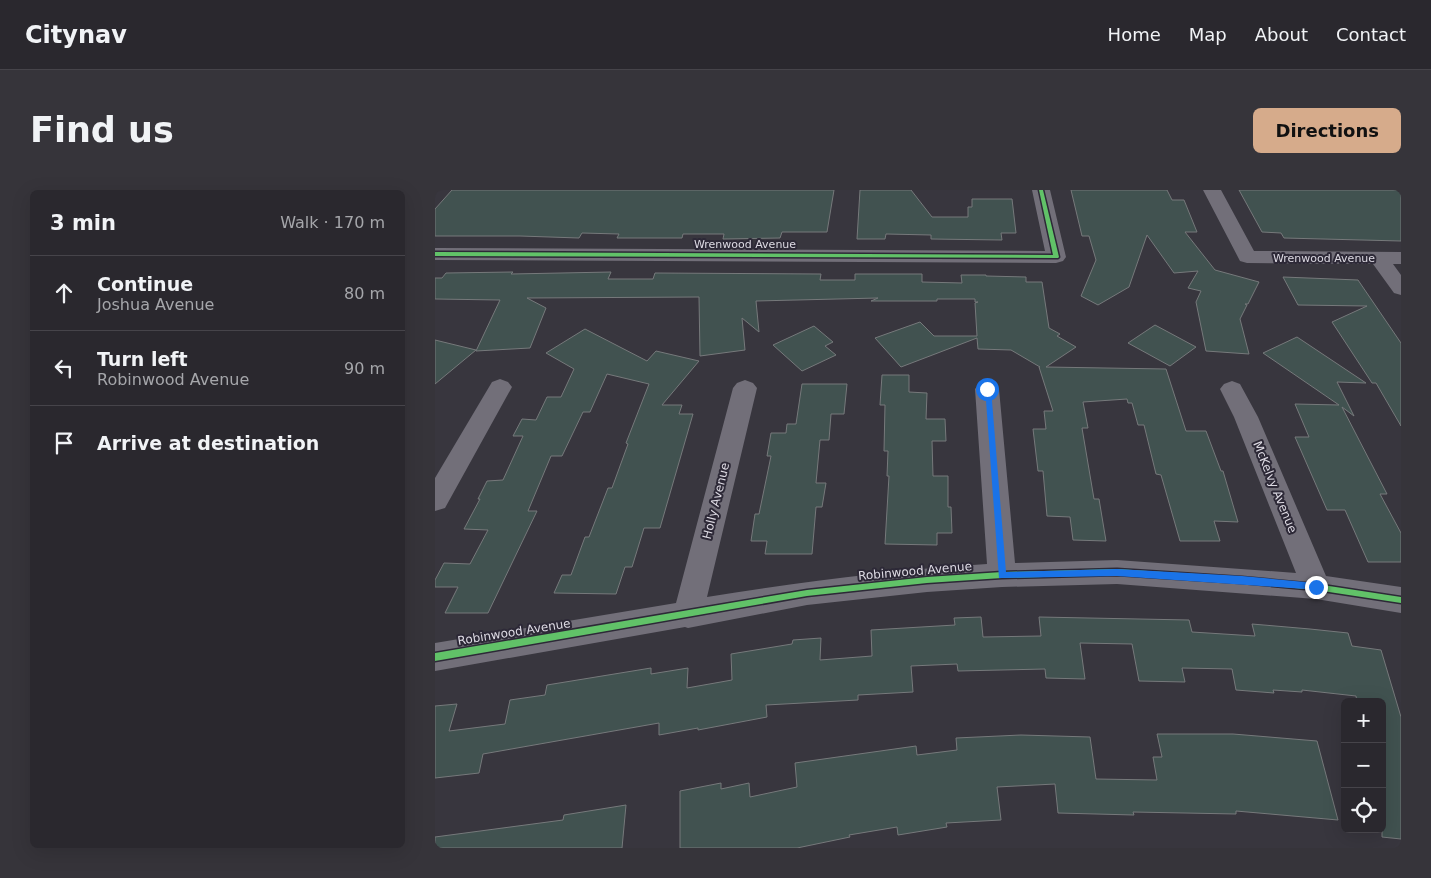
<!DOCTYPE html>
<html lang="en">
<head>
<meta charset="utf-8">
<style>
  body { margin:0; font-family:"DejaVu Sans",sans-serif; background:#36343a; color:#f1f3f6 }
  .controls { position:absolute; right:15px; bottom:15px; display:grid; overflow:hidden; border-radius:8px; box-shadow:0 5px 20px #0002 }
  .controls button { width:45px; height:45px; display:grid; place-items:center; padding:0; border:0; border-bottom:1px solid #46444a; background:#2a282e; color:#f1f3f6; font:25px sans-serif }
  .stop { position:absolute; width:15px; height:15px; margin:-11px; border:4px solid #1a73e8; border-radius:50%; background:#fff }
  .stop.end { background:#1a73e8; border-color:#fff; box-shadow:0 1px 5px #0008 }
  .list { margin:0; padding:0; list-style:none }
  h2 { display:flex; justify-content:space-between; align-items:center; height:65px; margin:0; padding:0 20px; font-size:21px }
  h2 small { font-size:16px; font-weight:400; color:#a5a6aa }
  .list li { display:grid; grid-template-columns:32px 1fr auto; gap:15px; align-items:center; box-sizing:border-box; height:75px; padding:0 20px; border-top:1px solid #46444a }
  .list b { display:block; font-size:19px; white-space:nowrap }
  .list p { margin:0; font-size:16px; white-space:nowrap; color:#a5a6aa }
  .list em { font-size:16px; font-style:normal; color:#a5a6aa }
  .icon { flex:none; width:28px; height:28px; fill:none; stroke:currentColor; stroke-width:2; stroke-linecap:round; stroke-linejoin:round }
  .map { position:relative; flex:none; width:966px; height:658px; overflow:hidden; border-radius:8px }
  header { display:flex; align-items:center; gap:30px; box-sizing:border-box; height:70px; padding:0 25px; background:#2a282e; border-bottom:1px solid #46444a }
  header strong { font-size:24px }
  nav { display:flex; gap:28px; margin-inline-start:auto; font-size:18px }
  .intro { display:flex; align-items:center; justify-content:space-between; box-sizing:border-box; height:120px; padding:0 30px }
  h1 { margin:0; font-size:35px }
  .button { padding:12px 22px; border-radius:8px; background:#d6ab8b; color:#111; font-size:18px; font-weight:700 }
  main { display:flex; gap:30px; padding:0 30px }
  aside { flex:1; background:#2a282e; border-radius:8px; box-shadow:0 5px 20px #0002 }
  .map>svg:first-child { display:block }
  .building { fill:#415250; stroke:#76797b }
  .lines { fill:none; stroke-linecap:round; stroke-linejoin:round }
  .minor { fill:#726f79; fill-rule:evenodd }
  .cycleway-casing { stroke:#2d2937; stroke-width:3 }
  .cycleway { fill:#61c268; fill-rule:evenodd }
  .route { fill:#1a73e8 }
  .labels { text-anchor:middle; stroke-width:4; stroke-linejoin:round; paint-order:stroke }
  .far-street-label { font-size:11px; fill:#dddae3; stroke:#2d2937 }
  .street-label { font-size:12px; fill:#dddae3; stroke:#2d2937 }
</style>
</head>
<body>
<header>
<strong>Citynav</strong>
<nav><a>Home</a><a>Map</a><a>About</a><a>Contact</a></nav>
</header>
<div class="intro"><h1>Find us</h1><a class="button">Directions</a></div>
<main>
<aside>
<h2>3 min<small>Walk · 170 m</small></h2>
<ul class="list">
<li><svg class="icon" aria-label="ahead" viewBox="0 0 24 24"><path d="M12 20V5M6 11l6-6 6 6"/></svg><div><b>Continue</b><p>Joshua Avenue</p></div><em>80 m</em></li>
<li><svg class="icon" aria-label="left" viewBox="0 0 24 24"><path d="M17 20v-9H6M10 6l-5 5 5 5"/></svg><div><b>Turn left</b><p>Robinwood Avenue</p></div><em>90 m</em></li>
<li><svg class="icon" aria-label="arrive" viewBox="0 0 24 24"><path d="M6 21V4h12l-3 4 3 4H6"/></svg><div><b>Arrive at destination</b></div></li>
</ul>
</aside>
<div class="map">
<svg width="966" height="658" viewBox="0 0 966 658">
  <rect width="100%" height="100%" fill="#38363e"/>
  <path class="building" d="M17,0H399L392,42H347L345,48L288,49L289,44H248L247,48H182L184,44L147,43L144,48L85,46H0V19Z
    M425,0H476L497,27H533V17H537V9H577L581,43H566L567,50L496,49V45L451,44L450,49H422Z
    M636,0H732L737,10H749L762,42H750L780,80L824,92L813,114H810L812,115L805,129L814,164L771,161L761,112L766,101L753,98L763,81L739,83L712,45L694,97L663,115L646,106L661,70L654,46H647Z
    M804,0H966V51L849,48L846,43L827,42Z
    M78,82L76,84L176,82L173,89H218L220,83L386,84L385,90H420V84H487V92L527,93L526,85H551V86L591,87V92H607L614,138L625,144L622,146L641,157L611,177L731,179L751,241H771L786,281H788L803,332L779,331L785,351H745L726,285L721,284L709,235H703L697,213H693L692,209L648,212L653,238H647L659,309H664L671,351L638,350L635,327L612,326L608,281H603L598,239H611L609,221H618L604,177H605L576,160L543,159L542,148L466,177L440,148L485,132L499,146H542L540,113L543,112H540V109H502V111H436L443,108L321,111L324,142L307,128L310,160L265,166L264,107L92,108L111,118L95,158L41,161L65,110L0,109V88H7L11,83Z
    M848,87L923,90L966,153V236L941,193H937L897,132L932,116L863,115Z
    M720,135L761,157L735,176L693,153Z
    M379,136L398,152L390,156L401,165L367,181L338,155Z
    M150,139L212,171L221,161L264,171L227,215H247L244,224H258L225,338H209L197,377H190L181,404L119,403L127,385H136L150,347H154L173,298H177L193,254L191,253L214,194L172,184L155,222H148L127,266H116L93,321H102L53,423H10L23,397H0V390L9,373L35,374L53,340L29,339L45,309H43L52,291L68,290L88,246H78L87,229L101,230L112,207H126L139,179L111,163Z
    M862,147L931,193L902,192L919,226L907,217L952,304H945L966,343V372H933L910,320H892L860,247H874L860,214L904,215L828,163Z
    M0,150L41,160L0,194Z
    M447,185H474V202L492,203L491,229H510L511,251H497L498,286H513V317H516L517,343H502V355L450,354L454,286H452L453,261H449L450,215H445Z
    M367,194H412L409,224H396L394,250H385L381,293H391L387,317H381L377,364H330L332,351H316L320,324H324L336,266H332L336,243H351L352,234H361Z
    M546,427L548,447L606,446L604,427L754,430L757,442L820,446L817,434L875,439L913,443L917,456L946,460L966,527V649L947,647V512H922L921,506L867,500V502L838,500L839,503L801,500L797,479L747,478L750,492L704,491L697,454L645,453L650,489L611,488L610,479L523,481L522,474L476,476L478,502L423,505V510L331,515L332,527L263,540V538L224,545V533L48,564L44,583L0,588V516L22,514L14,541L70,534L75,510L110,505L112,495L216,478V484L253,478L252,498L297,490L296,464L357,454L358,450L386,448L385,470L437,466L436,440L520,435L519,428Z
    M722,544H798L882,551L903,630L801,621V624L698,622L699,625L623,623L620,594L562,597L566,630L511,633L512,637L463,645L462,637L414,645L415,647L362,658H245V601L286,593V599L314,593L315,607L362,597L360,573L481,556L482,565L522,560L521,548L586,545L655,547L661,589L722,590L718,567H727Z
    M191,615L187,658H0V647L128,630L129,625Z"/>
  <g class="lines">
    <path class="minor" d="M597,0H615L631,67L628,71L621,73L0,70V58L610,61Z
      M768,0H786L819,61L966,62V74H958L966,85V105L959,103L938,74L812,73L805,71Z
      M65,189L73,192L77,197L10,318L0,321V288L57,192Z
      M310,190L318,193L322,198L272,407C366,392 457,380 552,374L540,199L544,194L552,191L560,194L564,199L580,373L682,370L861,383L799,227L785,199L789,194L797,191L805,194L823,227L891,386L966,397V423L881,409L682,394L567,397L492,402L372,415L253,438L250,437L0,481V453L241,413L298,198L302,193Z"/>
    <g class="cycleway-casing">
      <path id="cycleway" d="M604,0H608L624,67L623,68L0,66V62L618,65Z
        M682,379L807,387L881,394L966,407V413L881,400L807,393L682,385L567,388L492,393L372,406L0,471V463L372,400L492,387L567,382Z"/>
    </g>
    <use href="#cycleway" class="cycleway"/>
  </g>
  <path class="route" d="M550,197L556,199L571,382L682,379L807,386L881,393L886,397L884,400L682,386L564,388Z"/>
  <g class="labels">
    <g class="far-street-label">
      <text x="310" y="58">Wrenwood Avenue</text>
      <text x="889" y="72">Wrenwood Avenue</text>
    </g>
    <g class="street-label">
      <text transform="translate(840 297) rotate(68)" y="4">McKelvy Avenue</text>
      <text transform="translate(281 311) rotate(-76)" y="4">Holly Avenue</text>
      <text transform="translate(480 381) rotate(-5)" y="4">Robinwood Avenue</text>
      <text transform="translate(79 442) rotate(-9)" y="4">Robinwood Avenue</text>
    </g>
  </g>
</svg>
<div class="controls">
<button>+</button>
<button>−</button>
<button><svg class="icon" aria-label="locate" viewBox="0 0 24 24"><circle cx="12" cy="12" r="6"/><path d="M12 2v4M12 18v4M2 12h4M18 12h4"/></svg></button>
</div>
<div class="stop" style="left:552px;top:199px"></div>
<div class="stop end" style="left:881px;top:397px"></div>
</div>
</main>
</body>
</html>
